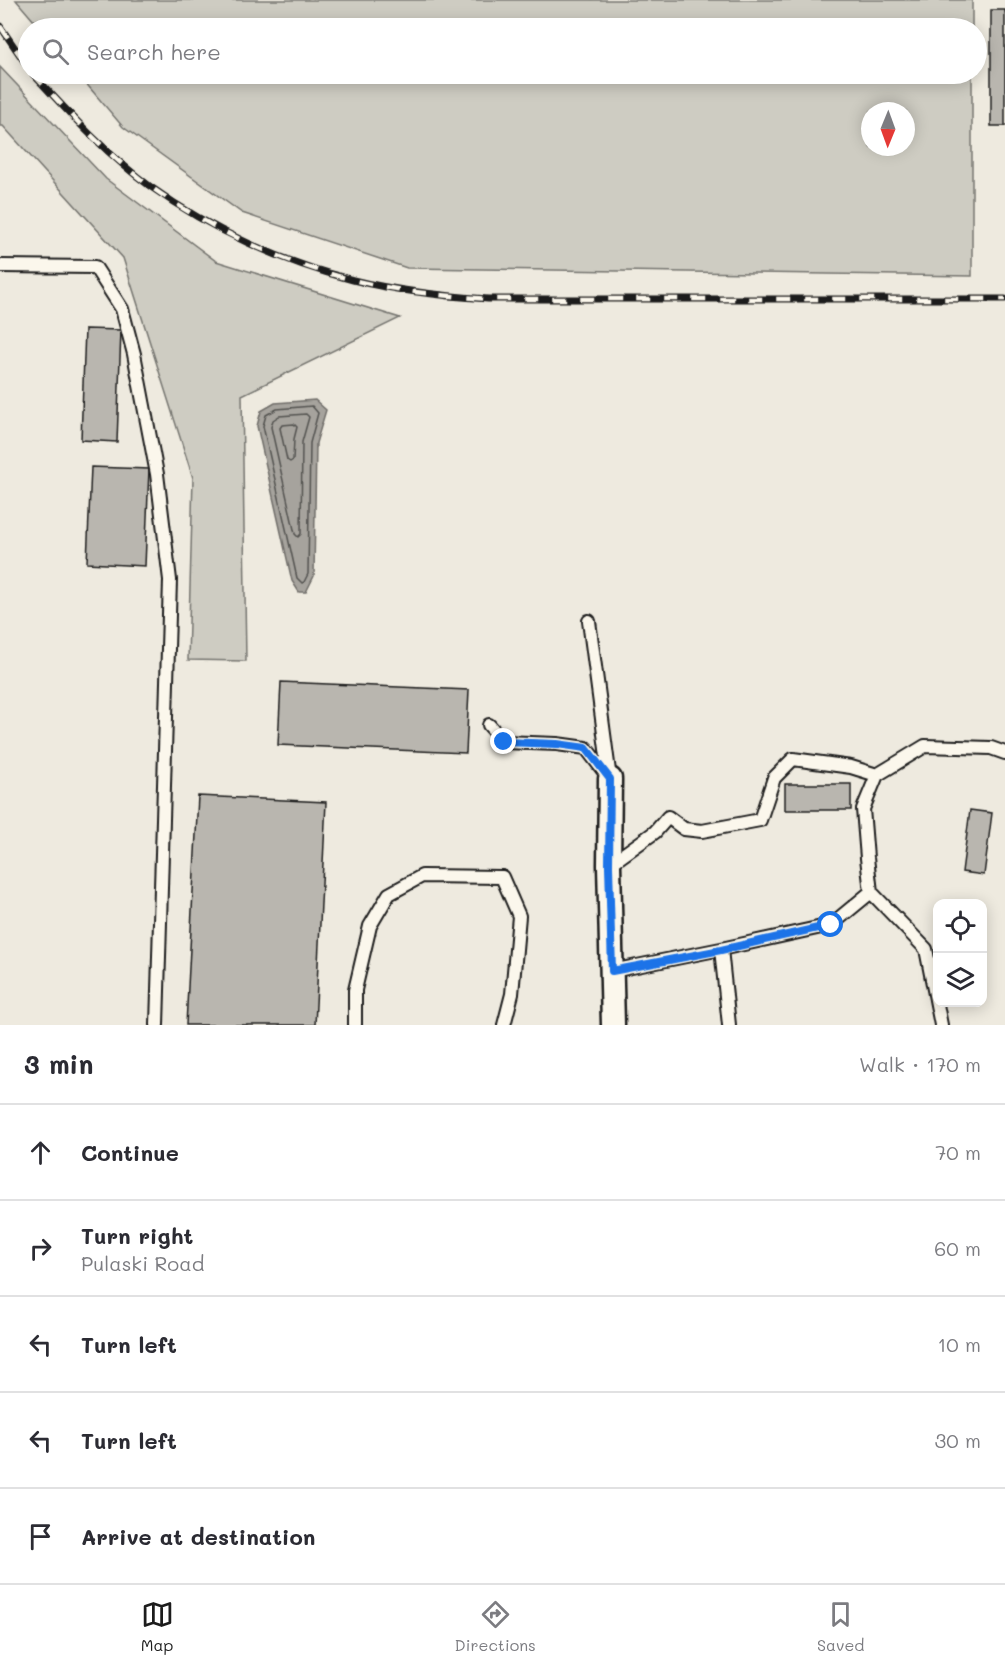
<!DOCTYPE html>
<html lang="en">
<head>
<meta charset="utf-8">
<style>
  body { margin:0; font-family:Mali,sans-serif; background:#f7f7f7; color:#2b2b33 }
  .controls { position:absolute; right:18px; bottom:18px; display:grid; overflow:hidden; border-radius:12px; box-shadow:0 3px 15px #0003 }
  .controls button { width:54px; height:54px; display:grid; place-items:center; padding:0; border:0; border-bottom:2px solid #e1e1e2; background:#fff; color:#2b2b33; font:30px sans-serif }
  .compass { position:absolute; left:861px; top:102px; width:54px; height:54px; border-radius:50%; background:#fff; box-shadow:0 3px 15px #0003; rotate:181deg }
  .stop { position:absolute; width:18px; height:18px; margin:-14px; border:4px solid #1a73e8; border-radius:50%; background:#fff }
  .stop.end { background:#1a73e8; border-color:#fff; box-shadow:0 2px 6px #0008 }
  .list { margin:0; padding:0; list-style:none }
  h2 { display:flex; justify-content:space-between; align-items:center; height:78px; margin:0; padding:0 24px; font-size:26px }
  h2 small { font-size:20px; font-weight:400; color:#7c7c81 }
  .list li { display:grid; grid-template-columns:39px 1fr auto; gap:18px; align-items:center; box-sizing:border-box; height:96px; padding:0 24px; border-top:2px solid #e1e1e2 }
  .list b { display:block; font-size:22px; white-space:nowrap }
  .list p { margin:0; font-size:20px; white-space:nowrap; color:#7c7c81 }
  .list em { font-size:20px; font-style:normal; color:#7c7c81 }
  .icon { flex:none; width:33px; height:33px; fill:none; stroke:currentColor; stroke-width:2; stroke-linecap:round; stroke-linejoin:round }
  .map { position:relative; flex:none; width:1005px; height:1025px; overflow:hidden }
  .search { position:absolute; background:#fff; box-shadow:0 3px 15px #0003; left:18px; right:18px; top:18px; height:66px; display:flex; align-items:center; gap:15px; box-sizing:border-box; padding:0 21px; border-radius:33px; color:#7c7c81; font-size:22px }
  .sheet { height:558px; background:#fff }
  nav { display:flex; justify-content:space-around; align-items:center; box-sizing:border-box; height:84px; border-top:2px solid #e1e1e2; background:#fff; font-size:16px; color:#7c7c81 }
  nav a { display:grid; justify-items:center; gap:3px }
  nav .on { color:#1c1c1c }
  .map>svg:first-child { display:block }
  .green { fill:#ceccc2; stroke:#75746f; stroke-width:1.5; fill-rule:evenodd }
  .water { fill:#a6a39d; stroke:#6f6d69; stroke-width:1.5 }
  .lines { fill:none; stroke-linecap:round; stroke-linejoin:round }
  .shore { stroke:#535250; stroke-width:1.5 }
  .building { fill:#b9b6af; stroke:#1c1c1c; stroke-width:1.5 }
  .lane-casing { stroke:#1c1c1c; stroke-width:16 }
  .street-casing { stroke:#1c1c1c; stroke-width:27 }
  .lane { stroke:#fbf7ec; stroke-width:12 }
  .street { stroke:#fbf7ec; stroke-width:22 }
  .rail-casing { stroke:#1c1c1c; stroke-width:7 }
  .rail { stroke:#fbf7ec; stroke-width:4.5; stroke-dasharray:14; stroke-linecap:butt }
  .route { stroke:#1a73e8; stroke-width:8 }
</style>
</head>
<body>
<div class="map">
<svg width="1005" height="1025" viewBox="0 0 1005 1025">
  <rect width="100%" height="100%" fill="#eeeadf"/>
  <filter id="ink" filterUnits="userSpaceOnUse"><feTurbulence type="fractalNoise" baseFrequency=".0167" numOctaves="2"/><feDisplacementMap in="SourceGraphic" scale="12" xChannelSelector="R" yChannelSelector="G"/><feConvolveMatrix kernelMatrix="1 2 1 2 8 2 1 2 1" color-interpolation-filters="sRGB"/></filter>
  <g filter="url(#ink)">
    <path class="green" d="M16,0H972V28H40Z
      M0,67L106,179L216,261L400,318L242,395L246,661L188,660L193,478L123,258L3,126H0Z
      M78,74H972V276L407,268L242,213L123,127ZM870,111H906V147H870Z"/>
    <path class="water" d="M315,400L326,410L316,443L314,576L306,592H299L292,581L257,426L261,411L275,403Z"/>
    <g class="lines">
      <path class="shore" d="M312,406L318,413L310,443L308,574L304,582L302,583L297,578L263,426L266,415L277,409Z
        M306,414L309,417L302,442L301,534L298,537L295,534L271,427L273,420L279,416Z
        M294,424L297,427L294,439L293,460L290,462L287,460L280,428L282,425Z"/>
    </g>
    <path class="building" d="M991,10H1005V126H991Z
      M85,329L121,330L117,442L81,440Z
      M91,467L149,469L145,566L87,563Z
      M281,682L469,690L466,753L278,745Z
      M785,784H851V810H785Z
      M198,796L326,802L315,1025H186Z
      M970,810L992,813L984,875L962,872Z"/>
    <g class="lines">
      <g class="lane-casing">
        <path id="lane" d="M0,266L95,267L122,309L134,354L157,474L170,580L157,1025
          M589,621L610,779
          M489,725L504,742L557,744L586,748L609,778
          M609,865L655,832L668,817L684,829L702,831L760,820L774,778L793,759L851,767L877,775
          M871,892L867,858L863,809L877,775L925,746L991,748L1005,753
          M721,949L729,1025
          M612,971L721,949L831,925L871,892L926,949L941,1025
          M355,1025V990L370,926L389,894L422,876L502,877L519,916L512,994L504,1025"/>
      </g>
      <g class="street-casing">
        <path id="street" d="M610,779L609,865L613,1025"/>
      </g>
      <use href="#lane" class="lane"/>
      <use href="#street" class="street"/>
      <g class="rail-casing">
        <path id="rail" d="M0,26L28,67
          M33,74C70,114 107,155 151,187C211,230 282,262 353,280C397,291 443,296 488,299H1005"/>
      </g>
      <use href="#rail" class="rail"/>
    </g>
  </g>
  <g class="lines" filter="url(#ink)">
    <path class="route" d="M504,742L557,744L586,748L610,779L609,866L612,971L721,950L831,925"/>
  </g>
</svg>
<div class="controls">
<button><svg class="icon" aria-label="locate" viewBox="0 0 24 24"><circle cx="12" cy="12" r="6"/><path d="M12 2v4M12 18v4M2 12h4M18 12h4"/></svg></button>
<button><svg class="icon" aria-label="layers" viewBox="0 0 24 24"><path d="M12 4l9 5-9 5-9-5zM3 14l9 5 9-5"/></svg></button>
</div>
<svg class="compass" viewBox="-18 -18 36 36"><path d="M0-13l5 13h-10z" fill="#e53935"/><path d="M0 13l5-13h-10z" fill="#7c7c81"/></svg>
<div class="stop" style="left:831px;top:925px"></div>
<div class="stop end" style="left:504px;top:742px"></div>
<div class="search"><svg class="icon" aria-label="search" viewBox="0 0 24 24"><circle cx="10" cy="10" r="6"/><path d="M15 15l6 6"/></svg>Search here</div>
</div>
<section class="sheet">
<h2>3 min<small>Walk · 170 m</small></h2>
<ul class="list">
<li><svg class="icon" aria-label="ahead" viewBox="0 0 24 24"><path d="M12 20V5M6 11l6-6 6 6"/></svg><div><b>Continue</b></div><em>70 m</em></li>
<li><svg class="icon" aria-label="right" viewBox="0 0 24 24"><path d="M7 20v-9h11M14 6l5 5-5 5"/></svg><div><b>Turn right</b><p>Pulaski Road</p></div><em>60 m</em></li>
<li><svg class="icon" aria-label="left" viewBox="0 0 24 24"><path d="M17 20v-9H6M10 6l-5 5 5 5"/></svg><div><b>Turn left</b></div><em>10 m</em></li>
<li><svg class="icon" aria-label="left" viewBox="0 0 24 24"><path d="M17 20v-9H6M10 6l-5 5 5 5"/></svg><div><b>Turn left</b></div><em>30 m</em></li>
<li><svg class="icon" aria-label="arrive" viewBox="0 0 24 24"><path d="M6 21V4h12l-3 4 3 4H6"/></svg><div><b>Arrive at destination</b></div></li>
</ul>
</section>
<nav>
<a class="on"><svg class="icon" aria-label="map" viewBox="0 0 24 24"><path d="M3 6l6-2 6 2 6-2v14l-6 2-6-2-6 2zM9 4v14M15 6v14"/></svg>Map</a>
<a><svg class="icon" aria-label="directions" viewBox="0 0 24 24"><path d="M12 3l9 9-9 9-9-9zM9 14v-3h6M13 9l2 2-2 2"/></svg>Directions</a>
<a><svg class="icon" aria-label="saved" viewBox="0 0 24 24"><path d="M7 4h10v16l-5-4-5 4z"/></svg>Saved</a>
</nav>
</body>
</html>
